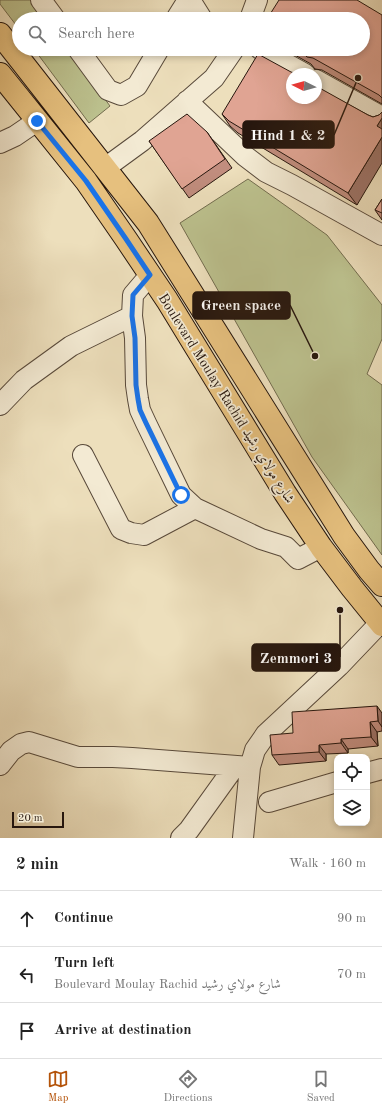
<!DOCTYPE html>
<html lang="en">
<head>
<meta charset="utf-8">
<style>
  body { margin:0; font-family:"Old Standard TT",Amiri,serif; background:#f6f6f6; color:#222 }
  .controls { position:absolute; right:12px; bottom:12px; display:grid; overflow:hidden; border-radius:8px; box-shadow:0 2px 6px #0003 }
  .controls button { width:36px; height:36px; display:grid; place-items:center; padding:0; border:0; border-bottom:1px solid #e0e0e0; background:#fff; color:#222; font:20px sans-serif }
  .compass { position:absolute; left:286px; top:68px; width:36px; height:36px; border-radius:50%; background:#fff; box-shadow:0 2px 6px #0003; rotate:275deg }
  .scale { position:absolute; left:12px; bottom:10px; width:52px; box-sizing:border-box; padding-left:4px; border:2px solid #27170e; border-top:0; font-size:11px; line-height:14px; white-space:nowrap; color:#27170e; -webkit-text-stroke:3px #f3ead3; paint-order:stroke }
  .stop { position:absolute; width:12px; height:12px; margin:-9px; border:3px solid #1a73e8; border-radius:50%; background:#fff }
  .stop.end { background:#1a73e8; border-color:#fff; box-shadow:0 1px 4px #0008 }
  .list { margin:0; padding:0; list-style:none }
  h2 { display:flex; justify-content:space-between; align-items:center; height:52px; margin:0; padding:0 16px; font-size:17px }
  h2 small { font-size:13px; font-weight:400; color:#767676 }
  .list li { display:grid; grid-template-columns:26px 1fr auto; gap:12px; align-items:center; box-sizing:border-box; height:56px; padding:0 16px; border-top:1px solid #e0e0e0 }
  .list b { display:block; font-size:15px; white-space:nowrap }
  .list p { margin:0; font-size:13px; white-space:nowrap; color:#767676 }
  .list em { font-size:13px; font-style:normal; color:#767676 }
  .icon { flex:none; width:22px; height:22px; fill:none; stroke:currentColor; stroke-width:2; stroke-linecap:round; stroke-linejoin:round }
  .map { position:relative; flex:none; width:382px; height:838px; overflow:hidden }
  .search { position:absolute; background:#fff; box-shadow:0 2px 6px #0003; left:12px; right:12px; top:12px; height:44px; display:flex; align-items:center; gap:10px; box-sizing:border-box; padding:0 14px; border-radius:22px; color:#767676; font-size:15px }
  .sheet { height:220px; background:#fff }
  nav { display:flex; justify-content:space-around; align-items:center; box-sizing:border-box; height:56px; border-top:1px solid #e0e0e0; background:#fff; font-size:11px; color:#767676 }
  nav a { display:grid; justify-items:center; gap:2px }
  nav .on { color:#b45309 }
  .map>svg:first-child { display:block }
  .green { fill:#bcc18e; stroke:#726c4e }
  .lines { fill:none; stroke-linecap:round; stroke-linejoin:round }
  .minor-casing { stroke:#58493a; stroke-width:22 }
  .primary-casing { stroke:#27170e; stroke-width:24 }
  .minor { stroke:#f3ead3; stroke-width:20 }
  .primary { stroke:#e6c07e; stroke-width:22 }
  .wall { fill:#c18d7e; stroke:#27170e }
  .shaded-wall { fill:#9d7367; stroke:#27170e }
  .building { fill:#e0a493; stroke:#27170e }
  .route { stroke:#1a73e8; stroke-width:5 }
  .labels { text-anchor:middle; stroke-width:3.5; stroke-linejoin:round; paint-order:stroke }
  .street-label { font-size:14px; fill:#27170e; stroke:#f3ead3 }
  .leader { fill:none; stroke:#27170e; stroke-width:1.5 }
  .callout-dot { fill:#27170e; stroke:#f3ead3; stroke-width:1.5 }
  .callout { fill:#27170e; stroke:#27170e; stroke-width:1.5 }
  .callout-label { font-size:15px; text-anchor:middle; font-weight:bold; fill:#fff }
</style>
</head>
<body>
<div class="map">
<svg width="382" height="838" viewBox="0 0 382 838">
  <rect width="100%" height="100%" fill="#eddfbc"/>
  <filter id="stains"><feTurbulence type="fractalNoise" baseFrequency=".005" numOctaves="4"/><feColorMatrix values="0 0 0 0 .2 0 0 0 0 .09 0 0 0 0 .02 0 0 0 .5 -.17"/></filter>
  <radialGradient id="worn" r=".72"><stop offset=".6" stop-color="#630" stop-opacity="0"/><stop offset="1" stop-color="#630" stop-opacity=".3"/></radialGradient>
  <path class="green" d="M0,0H32L46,19H19V29L0,4Z
    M34,49H68L110,106L89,123Z
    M248,179L327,235L382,305V339L367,374L382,385V555L312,457L180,223Z"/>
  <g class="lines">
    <g class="minor-casing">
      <path id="minor" d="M41,0L55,19
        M190,0L202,19
        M176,19L188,0
        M250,19L257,0
        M78,49L108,90L121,95L137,86L159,49
        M260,49L305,74
        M316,80L382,117
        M187,101L245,156L266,172L292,185L382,235
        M0,143L15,136L37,121
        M105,168L142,141L214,78L234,49
        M150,275L133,295L132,316L135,338L136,385L138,399L140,410L146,423L181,495L195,508L261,539L286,547L298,559L321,547
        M0,405L24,380L71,346L132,316
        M83,455L121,529L131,533L144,535L195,508
        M0,765L11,751L21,744L29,742L78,757H113L132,758L250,767
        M367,773L382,769
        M269,802L337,782
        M181,838L189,830L235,766
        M243,838L250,767L255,750L266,734L339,666L380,623"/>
    </g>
    <g class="primary-casing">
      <path id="primary" d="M0,34L148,223L344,536L369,570L382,585
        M0,74L86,181L126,239L167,300L285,493L321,547L352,588L382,625"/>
    </g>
    <use href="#minor" class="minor"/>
    <use href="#primary" class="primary"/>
  </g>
  <path class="wall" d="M382,15V104L322,70L315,69L311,64L284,49H363Z
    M292,74L368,115L373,117L379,115L357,205L238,133L230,126L222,114Z
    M207,132L232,168L189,198L149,141Z
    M382,199V220L375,210Z
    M382,713V731L377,732L378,746L348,749V753L326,754V761L279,765L272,755L293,733Z"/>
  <path class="shaded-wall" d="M382,118V134L377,126Z
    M382,137V163L357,205L348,193Z
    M377,706L382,713V727L378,721Z
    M370,722L377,732L378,746L371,737Z
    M341,739L348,749V753L341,743Z
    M319,745L326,754V761L319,752Z"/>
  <path class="building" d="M279,0H357L382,15V98L379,95L313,58L307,57L302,52L297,49H363V19H267Z
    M258,54L291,72L298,74H292V98H316V86L368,115L373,117L379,115L382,112V118L377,126L382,129V137L348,193L229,121L222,114Z
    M187,114L207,132L225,159L182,189L149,141Z
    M382,199V213L375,210Z
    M377,706L378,721L370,722L371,737L341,739V743L319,745V752L272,755L270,735L293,733L292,712Z"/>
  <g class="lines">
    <path class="route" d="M37,121L86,181L126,239L150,275L133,295L132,316L135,338L136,385L138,399L140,410L146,423L181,495"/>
  </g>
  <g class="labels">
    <g class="street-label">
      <text transform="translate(227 398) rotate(58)" y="5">Boulevard Moulay Rachid شارع مولاي رشيد</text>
    </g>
  </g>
  <path class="leader" d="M358 78L334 135M315 356L290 305M340 610L340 657"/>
  <g class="callout-dot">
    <circle cx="358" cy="78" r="4"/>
    <circle cx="315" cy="356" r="4"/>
    <circle cx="340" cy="610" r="4"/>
  </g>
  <g class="callout">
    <rect x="243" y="121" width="91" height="27" rx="4"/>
    <rect x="193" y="292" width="97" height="27" rx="4"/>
    <rect x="252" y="644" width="88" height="27" rx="4"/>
  </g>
  <g class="callout-label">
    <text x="288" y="140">Hind 1 &amp; 2</text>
    <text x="241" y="310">Green space</text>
    <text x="296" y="663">Zemmori 3</text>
  </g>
  <rect width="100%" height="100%" filter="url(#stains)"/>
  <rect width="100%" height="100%" fill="url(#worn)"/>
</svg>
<div class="controls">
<button><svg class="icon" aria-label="locate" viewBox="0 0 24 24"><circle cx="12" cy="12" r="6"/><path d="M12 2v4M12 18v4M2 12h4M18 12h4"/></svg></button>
<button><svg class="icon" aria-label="layers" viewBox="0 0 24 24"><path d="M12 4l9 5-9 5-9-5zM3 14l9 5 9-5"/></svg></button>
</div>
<svg class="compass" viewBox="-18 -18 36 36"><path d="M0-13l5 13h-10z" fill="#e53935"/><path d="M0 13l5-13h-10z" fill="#767676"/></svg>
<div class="scale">20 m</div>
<div class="stop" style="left:181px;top:495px"></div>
<div class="stop end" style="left:37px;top:121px"></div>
<div class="search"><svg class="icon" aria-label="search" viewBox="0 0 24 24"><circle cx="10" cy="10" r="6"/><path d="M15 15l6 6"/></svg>Search here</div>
</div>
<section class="sheet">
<h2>2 min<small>Walk · 160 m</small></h2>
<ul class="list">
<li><svg class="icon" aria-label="ahead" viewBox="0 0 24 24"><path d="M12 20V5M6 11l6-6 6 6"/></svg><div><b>Continue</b></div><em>90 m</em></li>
<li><svg class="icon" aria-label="left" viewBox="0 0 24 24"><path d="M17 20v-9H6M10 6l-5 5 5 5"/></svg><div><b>Turn left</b><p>Boulevard Moulay Rachid شارع مولاي رشيد</p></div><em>70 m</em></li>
<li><svg class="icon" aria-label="arrive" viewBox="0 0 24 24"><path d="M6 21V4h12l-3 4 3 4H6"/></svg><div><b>Arrive at destination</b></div></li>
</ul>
</section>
<nav>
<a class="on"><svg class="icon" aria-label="map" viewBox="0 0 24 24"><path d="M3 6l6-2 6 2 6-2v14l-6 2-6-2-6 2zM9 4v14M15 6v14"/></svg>Map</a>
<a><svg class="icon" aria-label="directions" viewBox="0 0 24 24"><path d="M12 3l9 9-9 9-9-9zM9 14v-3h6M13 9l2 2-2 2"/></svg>Directions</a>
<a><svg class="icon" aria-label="saved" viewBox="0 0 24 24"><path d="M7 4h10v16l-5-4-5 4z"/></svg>Saved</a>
</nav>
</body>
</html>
